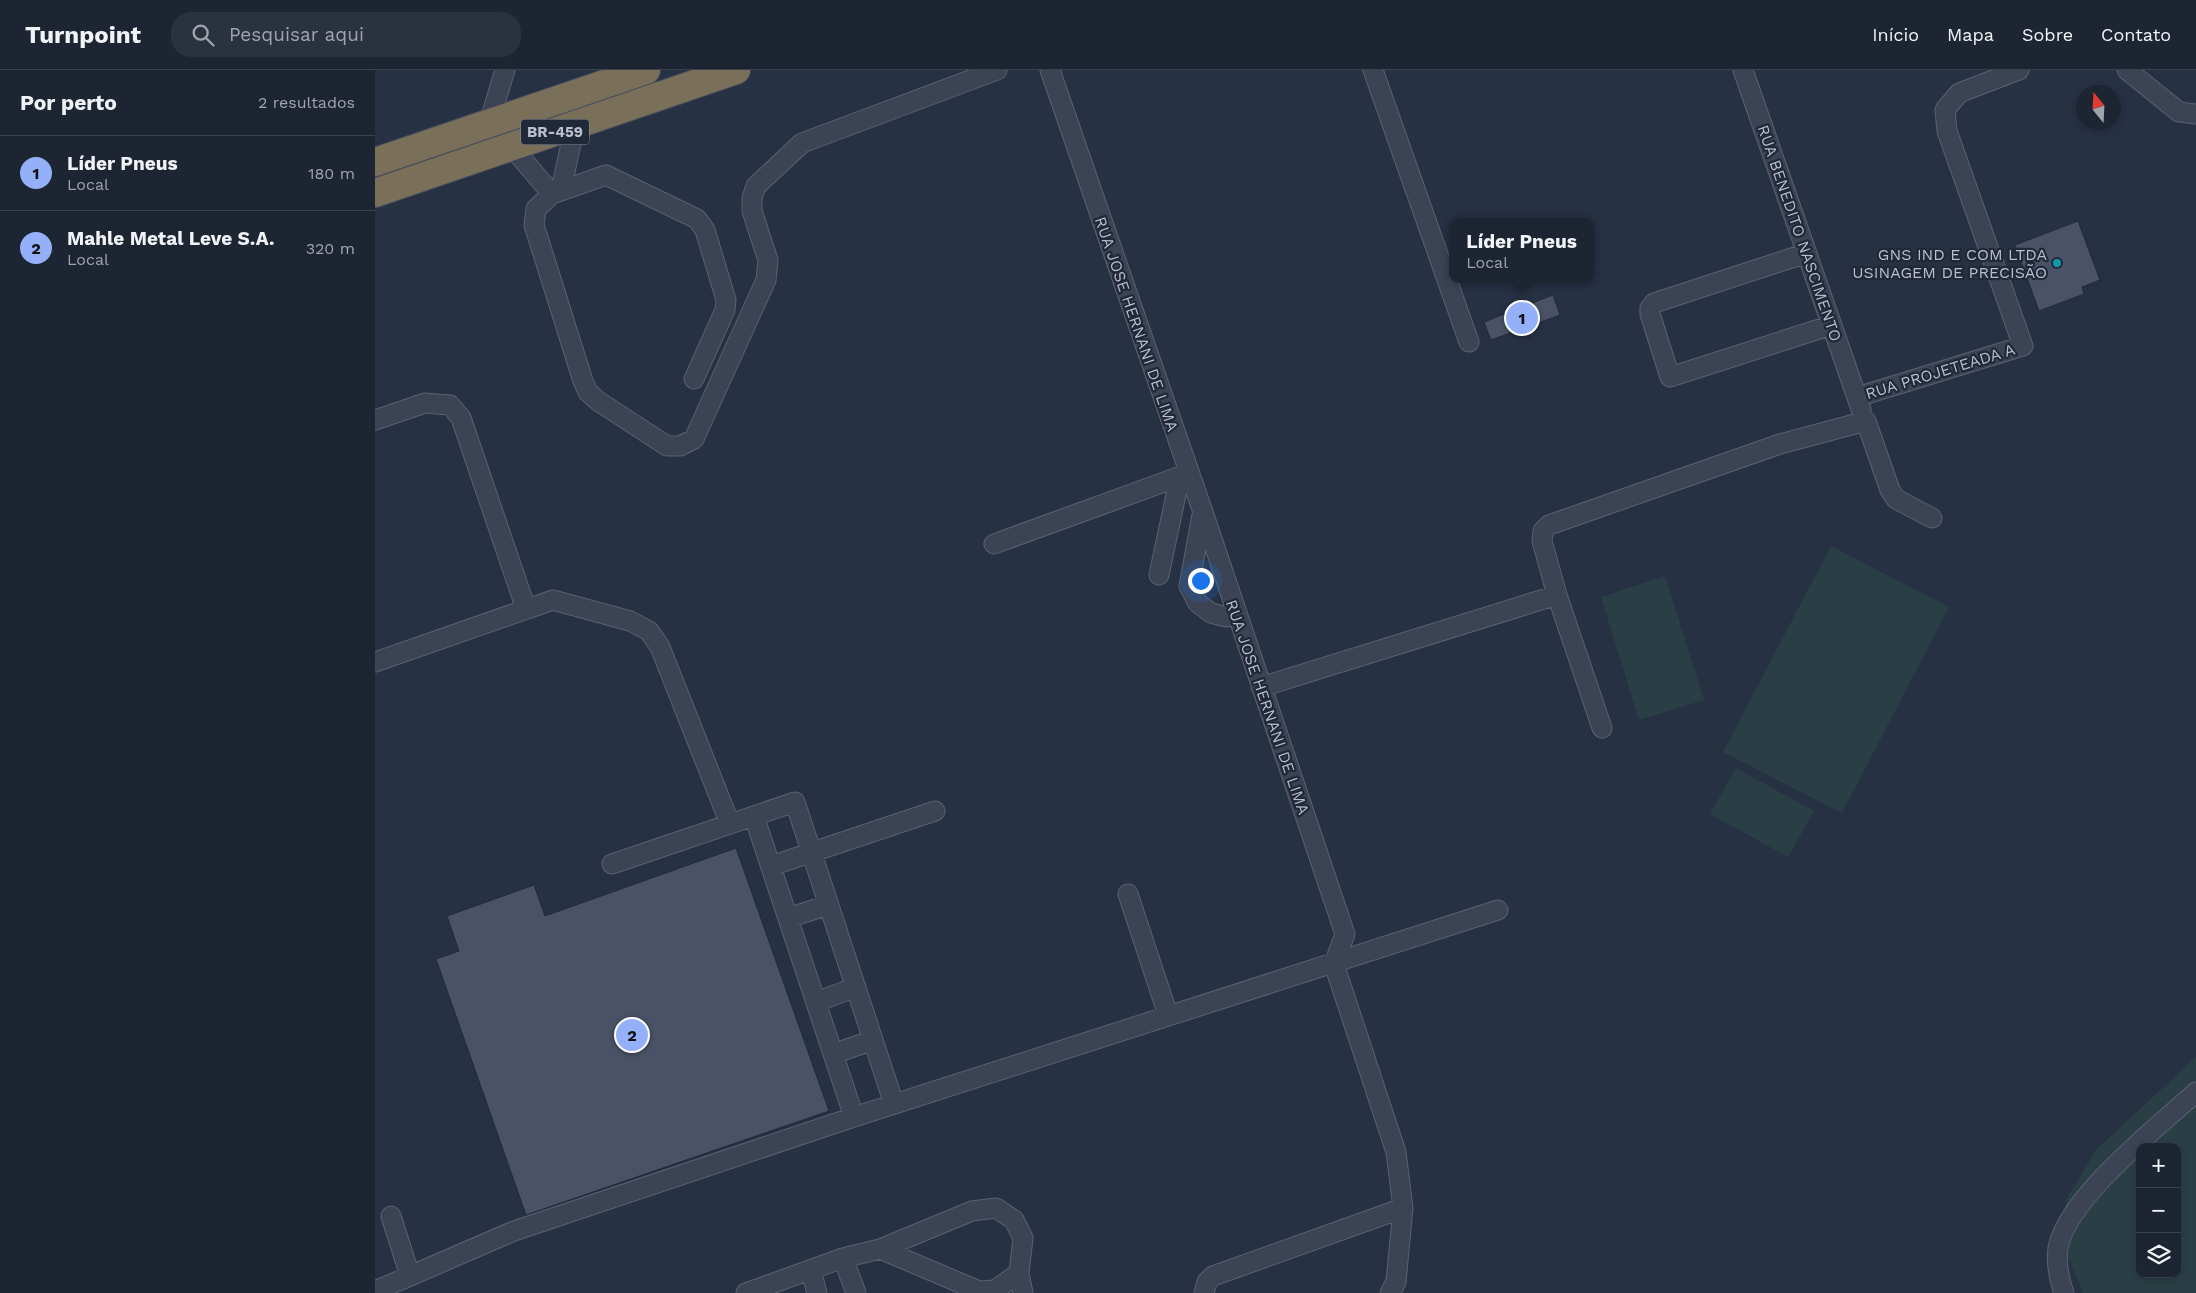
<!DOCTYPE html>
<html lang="pt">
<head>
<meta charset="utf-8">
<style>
  body { margin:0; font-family:"Work Sans",sans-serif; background:#2a313f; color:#f1f3f6 }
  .controls { position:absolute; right:15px; bottom:15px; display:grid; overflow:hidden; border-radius:10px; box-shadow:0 2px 8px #0003 }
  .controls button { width:45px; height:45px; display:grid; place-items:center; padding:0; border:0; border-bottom:1px solid #3b424e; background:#1d2533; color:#f1f3f6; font:25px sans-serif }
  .compass { position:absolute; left:1701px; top:15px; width:45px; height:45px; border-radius:50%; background:#1d2533; box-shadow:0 2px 8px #0003; rotate:342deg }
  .you { position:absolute; left:825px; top:510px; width:18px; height:18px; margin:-12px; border:4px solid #fff; border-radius:50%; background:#1a73e8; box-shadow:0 0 0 8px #1a73e833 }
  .badge { display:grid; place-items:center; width:32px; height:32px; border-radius:50%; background:#93b0f9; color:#111; font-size:16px; font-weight:700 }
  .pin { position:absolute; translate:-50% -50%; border:2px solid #fff; box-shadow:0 1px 5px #0006 }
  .popup { position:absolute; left:1074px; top:148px; width:145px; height:65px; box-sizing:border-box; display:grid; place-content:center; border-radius:10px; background:#1d2533; filter:drop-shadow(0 1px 4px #0005); font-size:16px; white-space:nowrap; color:#a0a5ac }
  .popup b { font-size:19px; color:#f1f3f6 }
  .popup::after { content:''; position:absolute; left:50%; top:100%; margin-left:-10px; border:10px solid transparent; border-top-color:#1d2533 }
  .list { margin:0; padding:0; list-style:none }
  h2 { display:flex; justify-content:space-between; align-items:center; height:65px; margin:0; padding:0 20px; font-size:21px }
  h2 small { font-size:16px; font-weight:400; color:#a0a5ac }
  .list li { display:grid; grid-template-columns:32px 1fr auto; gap:15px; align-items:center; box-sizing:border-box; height:75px; padding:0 20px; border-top:1px solid #3b424e }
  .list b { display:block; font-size:19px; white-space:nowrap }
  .list p { margin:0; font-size:16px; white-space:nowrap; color:#a0a5ac }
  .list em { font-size:16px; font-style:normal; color:#a0a5ac }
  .icon { flex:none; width:28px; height:28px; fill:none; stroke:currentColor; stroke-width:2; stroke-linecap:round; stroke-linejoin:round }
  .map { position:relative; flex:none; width:1821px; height:1223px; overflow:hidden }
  header { display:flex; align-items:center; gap:30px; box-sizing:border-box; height:70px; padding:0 25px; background:#1d2533; border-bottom:1px solid #3b424e }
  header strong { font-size:24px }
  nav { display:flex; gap:28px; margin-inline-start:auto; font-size:18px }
  .search { width:350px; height:45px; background:#2a313f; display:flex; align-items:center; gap:12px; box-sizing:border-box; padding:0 18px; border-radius:20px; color:#a0a5ac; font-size:19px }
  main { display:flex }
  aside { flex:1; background:#1d2533 }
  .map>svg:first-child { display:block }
  .green { fill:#2a3f45; fill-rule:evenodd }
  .building { fill:#4a5268; stroke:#232a3b }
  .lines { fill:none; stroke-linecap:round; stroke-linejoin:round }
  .minor-casing { stroke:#5b6171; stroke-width:21 }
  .highway-casing { stroke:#474e5e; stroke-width:30 }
  .minor { stroke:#3c4354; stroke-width:19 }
  .highway { stroke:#7a7059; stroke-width:28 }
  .culture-dot { fill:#0f9aa8; stroke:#202839; stroke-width:2 }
  .labels { text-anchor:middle; stroke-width:4.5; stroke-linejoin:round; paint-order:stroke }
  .shield { fill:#202839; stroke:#8c92a1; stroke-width:1 }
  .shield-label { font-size:15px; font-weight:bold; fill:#babfcd }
  .street-label { font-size:16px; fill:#babfcd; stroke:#202839 }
  .poi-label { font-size:16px; fill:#babfcd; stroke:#202839; text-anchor:end }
</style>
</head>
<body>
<header>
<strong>Turnpoint</strong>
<div class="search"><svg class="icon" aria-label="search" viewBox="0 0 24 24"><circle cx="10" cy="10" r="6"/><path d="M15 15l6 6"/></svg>Pesquisar aqui</div>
<nav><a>Início</a><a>Mapa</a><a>Sobre</a><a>Contato</a></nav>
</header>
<main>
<aside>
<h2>Por perto<small>2 resultados</small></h2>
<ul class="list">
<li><span class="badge">1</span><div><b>Líder Pneus</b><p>Local</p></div><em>180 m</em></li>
<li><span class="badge">2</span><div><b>Mahle Metal Leve S.A.</b><p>Local</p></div><em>320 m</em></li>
</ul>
</aside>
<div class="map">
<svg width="1821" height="1223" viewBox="0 0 1821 1223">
  <rect width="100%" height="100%" fill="#273144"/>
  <path class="green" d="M1456,476L1574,537L1467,743L1348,682Z
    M1290,506L1329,630L1264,650L1226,527Z
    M1361,698L1439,741L1413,787L1335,744Z
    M1821,987V1223H1708L1688,1174L1691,1130L1721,1080ZM1765,1077H1802V1204H1765Z"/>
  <path class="building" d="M1703,151L1725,210L1707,217L1709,224L1664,241L1640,175Z
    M1178,225L1185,245L1116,270L1109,252Z
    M361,778L454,1041L151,1145L61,889L84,881L72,846L159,815L170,846Z"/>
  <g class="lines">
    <g class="minor-casing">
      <path id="minor" d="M675,0L828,442L970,864L959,894L1021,1082L1028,1138L1021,1212L1015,1223
        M998,0L1094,272
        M1368,0L1486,339
        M1752,0L1804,42L1821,44
        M114,53L130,0
        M137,77L177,124
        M186,120L200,55
        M1432,183L1279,233L1275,238V244L1295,307L1457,255
        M319,309L350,240L351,230L330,160L322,149L231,105L177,124L161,139L159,155L208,311L213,322L223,331L292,376H305L319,369L391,210L393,190L377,141V128L381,116L427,73L622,0
        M1482,327L1648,276L1572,61L1570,40L1584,23L1644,0
        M0,350L50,333L75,335L86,348L151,539
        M827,445L814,516L823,533L836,543L851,547L860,542
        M619,474L814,403
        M784,505L805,406
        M1182,525L1167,471L1168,461L1174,455L1405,374L1491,351L1515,420L1521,429L1557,448
        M0,592L178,530L255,551L274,561L285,577L355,754
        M886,617L1182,525L1227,658
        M379,746L479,1047
        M237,794L420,732L519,1034
        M396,796L560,741
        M753,824L793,945
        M413,848L453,835
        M441,932L481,917
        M458,984L498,970
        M16,1146L35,1206L139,1161L479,1047L1123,840
        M468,1188L481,1223
        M436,1200L442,1223
        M644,1203L648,1223
        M0,1221L35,1206
        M371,1223L468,1188L505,1179L597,1141L621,1138L639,1150L648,1168L644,1203L620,1220L604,1221L505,1179
        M829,1223L832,1212L838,1206L1028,1138
        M1689,1223C1684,1209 1681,1194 1683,1178C1692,1128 1783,1057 1821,1022"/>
    </g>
    <g class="highway-casing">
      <path id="highway" d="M0,92L271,0
        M0,123L361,0"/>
    </g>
    <use href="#minor" class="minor"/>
    <use href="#highway" class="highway"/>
  </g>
  <circle class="culture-dot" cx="1682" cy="193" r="5"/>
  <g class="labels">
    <rect class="shield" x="146" y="49.5" width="68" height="25" rx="4"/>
    <g class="shield-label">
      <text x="180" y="67">BR-459</text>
    </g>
    <g class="street-label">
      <text transform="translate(1425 163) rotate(71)" y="6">RUA BENEDITO NASCIMENTO</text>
      <text transform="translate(762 254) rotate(71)" y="6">RUA JOSE HERNANI DE LIMA</text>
      <text transform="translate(1565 301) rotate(-17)" y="6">RUA PROJETEADA A</text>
      <text transform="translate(893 637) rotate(71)" y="6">RUA JOSE HERNANI DE LIMA</text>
    </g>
    <g class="poi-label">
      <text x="1672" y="190">GNS IND E COM LTDA<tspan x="1672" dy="18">USINAGEM DE PRECISÃO</tspan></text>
    </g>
  </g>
</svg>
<div class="controls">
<button>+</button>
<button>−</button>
<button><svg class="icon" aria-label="layers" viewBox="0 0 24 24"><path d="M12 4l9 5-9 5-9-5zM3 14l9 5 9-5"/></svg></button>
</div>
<svg class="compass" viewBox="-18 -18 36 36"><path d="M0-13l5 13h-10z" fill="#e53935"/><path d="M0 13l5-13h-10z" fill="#a0a5ac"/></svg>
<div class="you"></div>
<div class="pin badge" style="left:1147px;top:248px">1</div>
<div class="popup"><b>Líder Pneus</b>Local</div>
<div class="pin badge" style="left:257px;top:965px">2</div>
</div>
</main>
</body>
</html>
